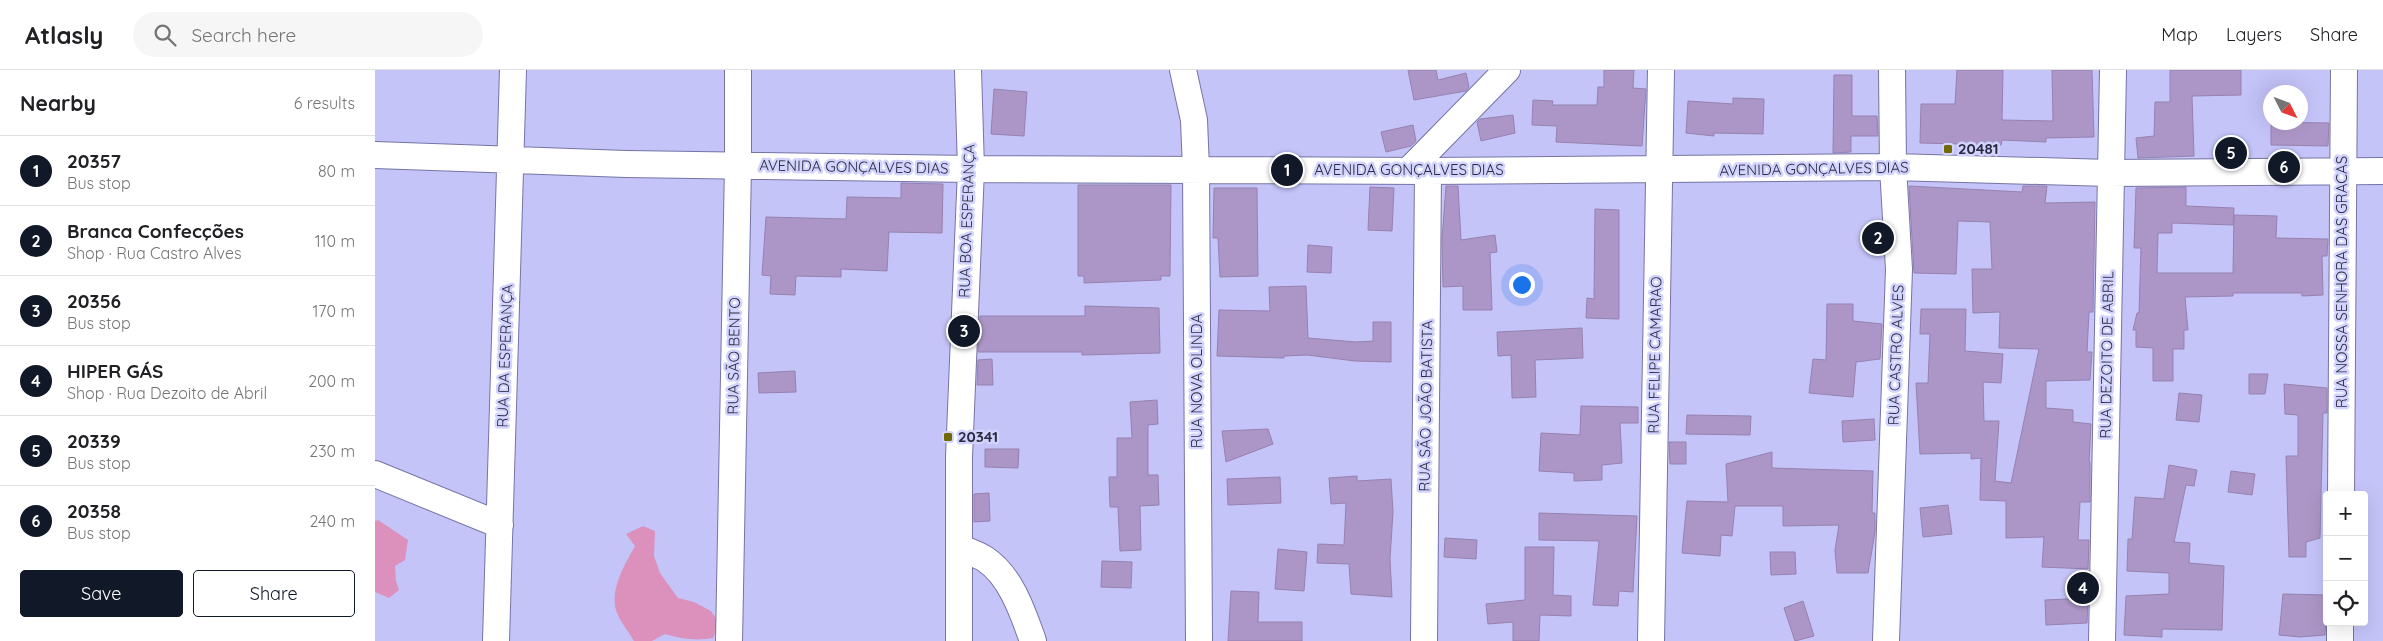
<!DOCTYPE html>
<html lang="en">
<head>
<meta charset="utf-8">
<style>
  body { margin:0; font-family:Quicksand,sans-serif; background:#f6f6f6; color:#202124 }
  .controls { position:absolute; right:15px; bottom:15px; display:grid; overflow:hidden; border-radius:5px; box-shadow:0 5px 20px #0002 }
  .controls button { width:45px; height:45px; display:grid; place-items:center; padding:0; border:0; border-bottom:1px solid #e0e0e0; background:#fff; color:#202124; font:25px sans-serif }
  .compass { position:absolute; left:1888px; top:15px; width:45px; height:45px; border-radius:50%; background:#fff; box-shadow:0 5px 20px #0002; rotate:132deg }
  .you { position:absolute; left:1146px; top:214px; width:18px; height:18px; margin:-12px; border:4px solid #fff; border-radius:50%; background:#1a73e8; box-shadow:0 0 0 8px #1a73e833 }
  .badge { display:grid; place-items:center; width:32px; height:32px; border-radius:50%; background:#111827; color:#fff; font-size:16px; font-weight:700 }
  .pin { position:absolute; translate:-50% -50%; border:2px solid #fff; box-shadow:0 1px 5px #0006 }
  .list { margin:0; padding:0; list-style:none }
  h2 { display:flex; justify-content:space-between; align-items:center; height:65px; margin:0; padding:0 20px; font-size:21px }
  h2 small { font-size:16px; font-weight:400; color:#757577 }
  .list li { display:grid; grid-template-columns:32px 1fr auto; gap:15px; align-items:center; box-sizing:border-box; height:70px; padding:0 20px; border-top:1px solid #e0e0e0 }
  .list b { display:block; font-size:19px; white-space:nowrap }
  .list p { margin:0; font-size:16px; white-space:nowrap; color:#757577 }
  .list em { font-size:16px; font-style:normal; color:#757577 }
  .actions { display:flex; gap:10px; padding:15px 20px }
  .actions a { flex:1; padding:11px 0; border:1px solid #111827; border-radius:5px; text-align:center; font-size:18px; color:#111827 }
  .actions .main { background:#111827; color:#fff }
  .icon { flex:none; width:28px; height:28px; fill:none; stroke:currentColor; stroke-width:2; stroke-linecap:round; stroke-linejoin:round }
  .map { position:relative; flex:none; width:2008px; height:571px; overflow:hidden }
  header { display:flex; align-items:center; gap:30px; box-sizing:border-box; height:70px; padding:0 25px; background:#fff; border-bottom:1px solid #e0e0e0 }
  header strong { font-size:24px }
  nav { display:flex; gap:28px; margin-inline-start:auto; font-size:18px }
  .search { width:350px; height:45px; background:#f6f6f6; display:flex; align-items:center; gap:12px; box-sizing:border-box; padding:0 18px; border-radius:28px; color:#757577; font-size:19px }
  main { display:flex }
  aside { flex:1; background:#fff }
  .map>svg:first-child { display:block }
  .green { fill:#dc91bc }
  .building { fill:#ac96c7; stroke:#9681b0 }
  .lines { fill:none; stroke-linecap:round; stroke-linejoin:round }
  .minor-casing { stroke:#7574a5; stroke-width:28 }
  .minor { stroke:#fff; stroke-width:26 }
  .poi-dot { fill:#706800; stroke:#d2d3fe; stroke-width:2 }
  .labels { text-anchor:middle; stroke-width:5; stroke-linejoin:round; paint-order:stroke }
  .poi-label { font-size:15px; font-weight:bold; fill:#2b2b3f; stroke:#d2d3fe; text-anchor:start }
  .street-label { font-size:15px; fill:#2b2b3f; stroke:#d2d3fe }
</style>
</head>
<body>
<header>
<strong>Atlasly</strong>
<div class="search"><svg class="icon" aria-label="search" viewBox="0 0 24 24"><circle cx="10" cy="10" r="6"/><path d="M15 15l6 6"/></svg>Search here</div>
<nav><a>Map</a><a>Layers</a><a>Share</a></nav>
</header>
<main>
<aside>
<h2>Nearby<small>6 results</small></h2>
<ul class="list">
<li><span class="badge">1</span><div><b>20357</b><p>Bus stop</p></div><em>80 m</em></li>
<li><span class="badge">2</span><div><b>Branca Confecções</b><p>Shop · Rua Castro Alves</p></div><em>110 m</em></li>
<li><span class="badge">3</span><div><b>20356</b><p>Bus stop</p></div><em>170 m</em></li>
<li><span class="badge">4</span><div><b>HIPER GÁS</b><p>Shop · Rua Dezoito de Abril</p></div><em>200 m</em></li>
<li><span class="badge">5</span><div><b>20339</b><p>Bus stop</p></div><em>230 m</em></li>
<li><span class="badge">6</span><div><b>20358</b><p>Bus stop</p></div><em>240 m</em></li>
</ul>
<div class="actions"><a class="main">Save</a><a>Share</a></div>
</aside>
<div class="map">
<svg width="2008" height="571" viewBox="0 0 2008 571">
  <rect width="100%" height="100%" fill="#c4c4f9"/>
  <path class="green" d="M3,450L33,470L30,490L20,496L21,511L24,520L14,528L0,522V451Z
    M268,456L280,461L279,486L285,503L303,528L319,532L336,541L344,553L338,568C322,571 306,569 290,564L277,571H259C253,561 244,550 241,540C235,519 250,494 260,476L251,464Z"/>
  <path class="building" d="M1033,0H1061L1063,10L1091,3L1094,17L1091,21L1039,30Z
    M1229,0H1259L1258,18L1271,19L1267,76L1181,72L1182,56L1157,55L1158,30L1178,31L1177,35H1222L1223,17H1229Z
    M1582,0H1628L1627,50L1678,51L1677,0H1717L1719,67L1671,68V72L1627,70L1626,75L1545,73L1546,34H1580Z
    M1795,0H1866V25L1817,26L1819,86L1763,88L1761,68L1779,66L1780,32H1795Z
    M1459,5H1477V46H1502L1503,66H1476V82L1458,83Z
    M619,19L652,22L649,66L616,64Z
    M1358,28L1389,29L1388,64L1339,63V66L1311,63L1313,31L1358,34Z
    M1138,45L1140,63L1106,71L1102,52L1105,49Z
    M1896,52L1954,53L1953,76L1896,75Z
    M1038,55L1041,71L1036,76L1011,82L1006,62Z
    M526,113L568,114L567,163L514,162L512,201L466,199V207L421,206L420,225L395,224L396,206L387,205L391,147L471,149L472,127L526,128Z
    M703,115H796L795,206H786V210L709,213V206H703Z
    M1071,116H1083L1086,170L1120,165L1122,182L1115,183L1117,240H1088V216L1068,217L1067,169Z
    M1534,116L1647,122L1648,116H1672L1670,133L1720,132L1718,242H1714L1712,282H1717L1715,310L1671,311V338L1698,340V352L1716,354L1714,392H1715V432H1705L1703,470H1714L1713,499L1667,497L1669,467L1631,468V431L1605,430L1606,388L1596,389V383L1545,384L1541,313H1553L1555,264H1545L1546,239H1591L1590,281L1628,284L1626,313L1608,312L1609,351H1624L1620,411L1636,413L1664,279L1624,278L1625,242L1598,243L1597,199H1617L1615,152L1583,151L1581,204L1539,203Z
    M995,117L1019,118L1017,161L993,160Z
    M1811,117V136L1859,138L1858,155L1797,153V163H1783L1782,203H1858L1859,145L1902,146L1901,168L1953,169L1952,186H1947L1948,225L1927,226V223H1858V226L1810,227L1813,260H1809V279H1798V311H1778V278L1761,277V260H1758L1762,243H1764L1766,178H1759L1761,118Z
    M839,118H882L883,206L845,207L843,168H838Z
    M1220,139L1244,140V249L1211,248L1212,228L1219,229Z
    M933,175L957,177L956,203L932,202Z
    M931,216L933,268L981,272L998,271V252H1016V292L980,291L932,285L909,286V288L842,286L844,240L895,241L894,217Z
    M1452,234H1478V251L1507,254L1505,289L1481,292L1478,327L1434,323L1438,289L1451,290Z
    M710,236L784,238L785,283L707,285V282H603L605,246H710Z
    M1207,258L1208,288L1160,290L1161,327L1137,328L1136,285L1123,286L1122,262Z
    M617,289L618,315H602L603,290Z
    M420,301L421,322L384,323L383,303Z
    M1874,304H1893L1890,324H1874Z
    M1909,314L1952,318V343H1948L1945,468L1931,472V487H1914L1911,386H1923V345L1910,344Z
    M1804,323L1827,325L1824,352L1801,350Z
    M782,330L783,354L773,355V405H783L784,435L765,436L766,480L745,481L743,437H735L734,407H742V368H757L755,332Z
    M1206,336L1263,337V353H1245L1247,393L1227,395V410L1199,411V403L1164,401L1166,363L1205,365Z
    M1312,345L1376,346L1375,365L1311,364Z
    M1499,349L1500,370L1468,372L1467,351Z
    M893,359L898,374L851,392L847,361Z
    M1294,372H1311V394H1295Z
    M610,379H644L643,398L610,397Z
    M1397,382V398L1498,401L1497,443H1500V462L1493,503H1462L1460,480L1464,455L1408,456V436H1360L1357,466L1346,465L1345,486L1307,483L1312,431L1353,432L1351,394Z
    M1794,395L1822,400L1819,416L1811,415L1799,472L1815,473L1814,493L1849,496L1847,560L1787,559V567L1749,565L1751,526L1794,524V503L1752,501L1753,469H1757L1760,427L1789,429Z
    M1856,401L1880,404L1877,425L1853,422Z
    M982,406V411L1016,409L1018,442L1015,489L1017,527L976,524L974,494L942,493L943,474L969,475L971,433L956,434L954,408Z
    M905,407L906,433L853,435L852,409Z
    M614,423L615,451L599,452V424Z
    M1573,435L1577,464L1548,467L1545,438Z
    M1164,443L1262,446L1258,522L1244,521L1243,536L1218,535L1224,471L1164,470Z
    M1070,468L1102,470L1101,489L1069,487Z
    M1150,477H1179L1178,525L1196,526V546L1165,545L1164,571H1138V552L1113,554L1111,534L1150,530Z
    M903,479L932,482L929,521L900,519Z
    M1395,482H1420L1421,504L1396,505Z
    M727,491L757,492L756,518L726,517Z
    M856,521L884,522L883,552H927V571H853Z
    M1908,524L1952,525L1950,565L1925,567L1904,565Z
    M1713,528L1712,553L1671,555L1670,530Z
    M1428,531L1439,566L1420,571L1409,538Z"/>
  <g class="lines">
    <g class="minor-casing">
      <path id="minor" d="M808,0L819,50L821,99L824,571
        M0,85L251,94L596,99L1053,101L1518,97L1734,103L2008,101
        M1033,101L1132,0
        M0,404L125,455
        M1966,425L1969,0
        M585,478C593,481 602,484 610,489C636,506 648,543 658,571
        M121,571L138,0
        M354,571L363,95V0
        M584,571V387L596,99L593,0
        M1049,571L1053,101
        M1276,571L1286,0
        M1511,571L1524,199L1518,97L1517,0
        M1727,571L1738,0
        M1965,571V552"/>
    </g>
    <use href="#minor" class="minor"/>
  </g>
  <g class="poi-dot">
    <rect x="1568" y="74" width="10" height="10" rx="2.5"/>
    <rect x="568" y="362" width="10" height="10" rx="2.5"/>
  </g>
  <g class="labels">
    <g class="poi-label">
      <text x="1583" y="84">20481</text>
      <text x="583" y="372">20341</text>
    </g>
    <g class="street-label">
      <text transform="translate(479 97) rotate(1)" y="5">AVENIDA GONÇALVES DIAS</text>
      <text transform="translate(1439 99) rotate(-1)" y="5">AVENIDA GONÇALVES DIAS</text>
      <text x="1034" y="105">AVENIDA GONÇALVES DIAS</text>
      <text transform="translate(592 151) rotate(-88)" y="5">RUA BOA ESPERANÇA</text>
      <text transform="translate(1967 212) rotate(-90)" y="5">RUA NOSSA SENHORA DAS GRACAS</text>
      <text transform="translate(1280 285) rotate(-89)" y="5">RUA FELIPE CAMARAO</text>
      <text transform="translate(1521 285) rotate(-88)" y="5">RUA CASTRO ALVES</text>
      <text transform="translate(1732 285) rotate(-89)" y="5">RUA DEZOITO DE ABRIL</text>
      <text transform="translate(130 286) rotate(-88)" y="5">RUA DA ESPERANÇA</text>
      <text transform="translate(359 286) rotate(-89)" y="5">RUA SÃO BENTO</text>
      <text transform="translate(822 311) rotate(-90)" y="5">RUA NOVA OLINDA</text>
      <text transform="translate(1051 336) rotate(-89)" y="5">RUA SÃO JOÃO BATISTA</text>
    </g>
  </g>
</svg>
<div class="controls">
<button>+</button>
<button>−</button>
<button><svg class="icon" aria-label="locate" viewBox="0 0 24 24"><circle cx="12" cy="12" r="6"/><path d="M12 2v4M12 18v4M2 12h4M18 12h4"/></svg></button>
</div>
<svg class="compass" viewBox="-18 -18 36 36"><path d="M0-13l5 13h-10z" fill="#e53935"/><path d="M0 13l5-13h-10z" fill="#757577"/></svg>
<div class="you"></div>
<div class="pin badge" style="left:912px;top:100px">1</div>
<div class="pin badge" style="left:1503px;top:168px">2</div>
<div class="pin badge" style="left:589px;top:261px">3</div>
<div class="pin badge" style="left:1708px;top:518px">4</div>
<div class="pin badge" style="left:1856px;top:83px">5</div>
<div class="pin badge" style="left:1909px;top:97px">6</div>
</div>
</main>
</body>
</html>
